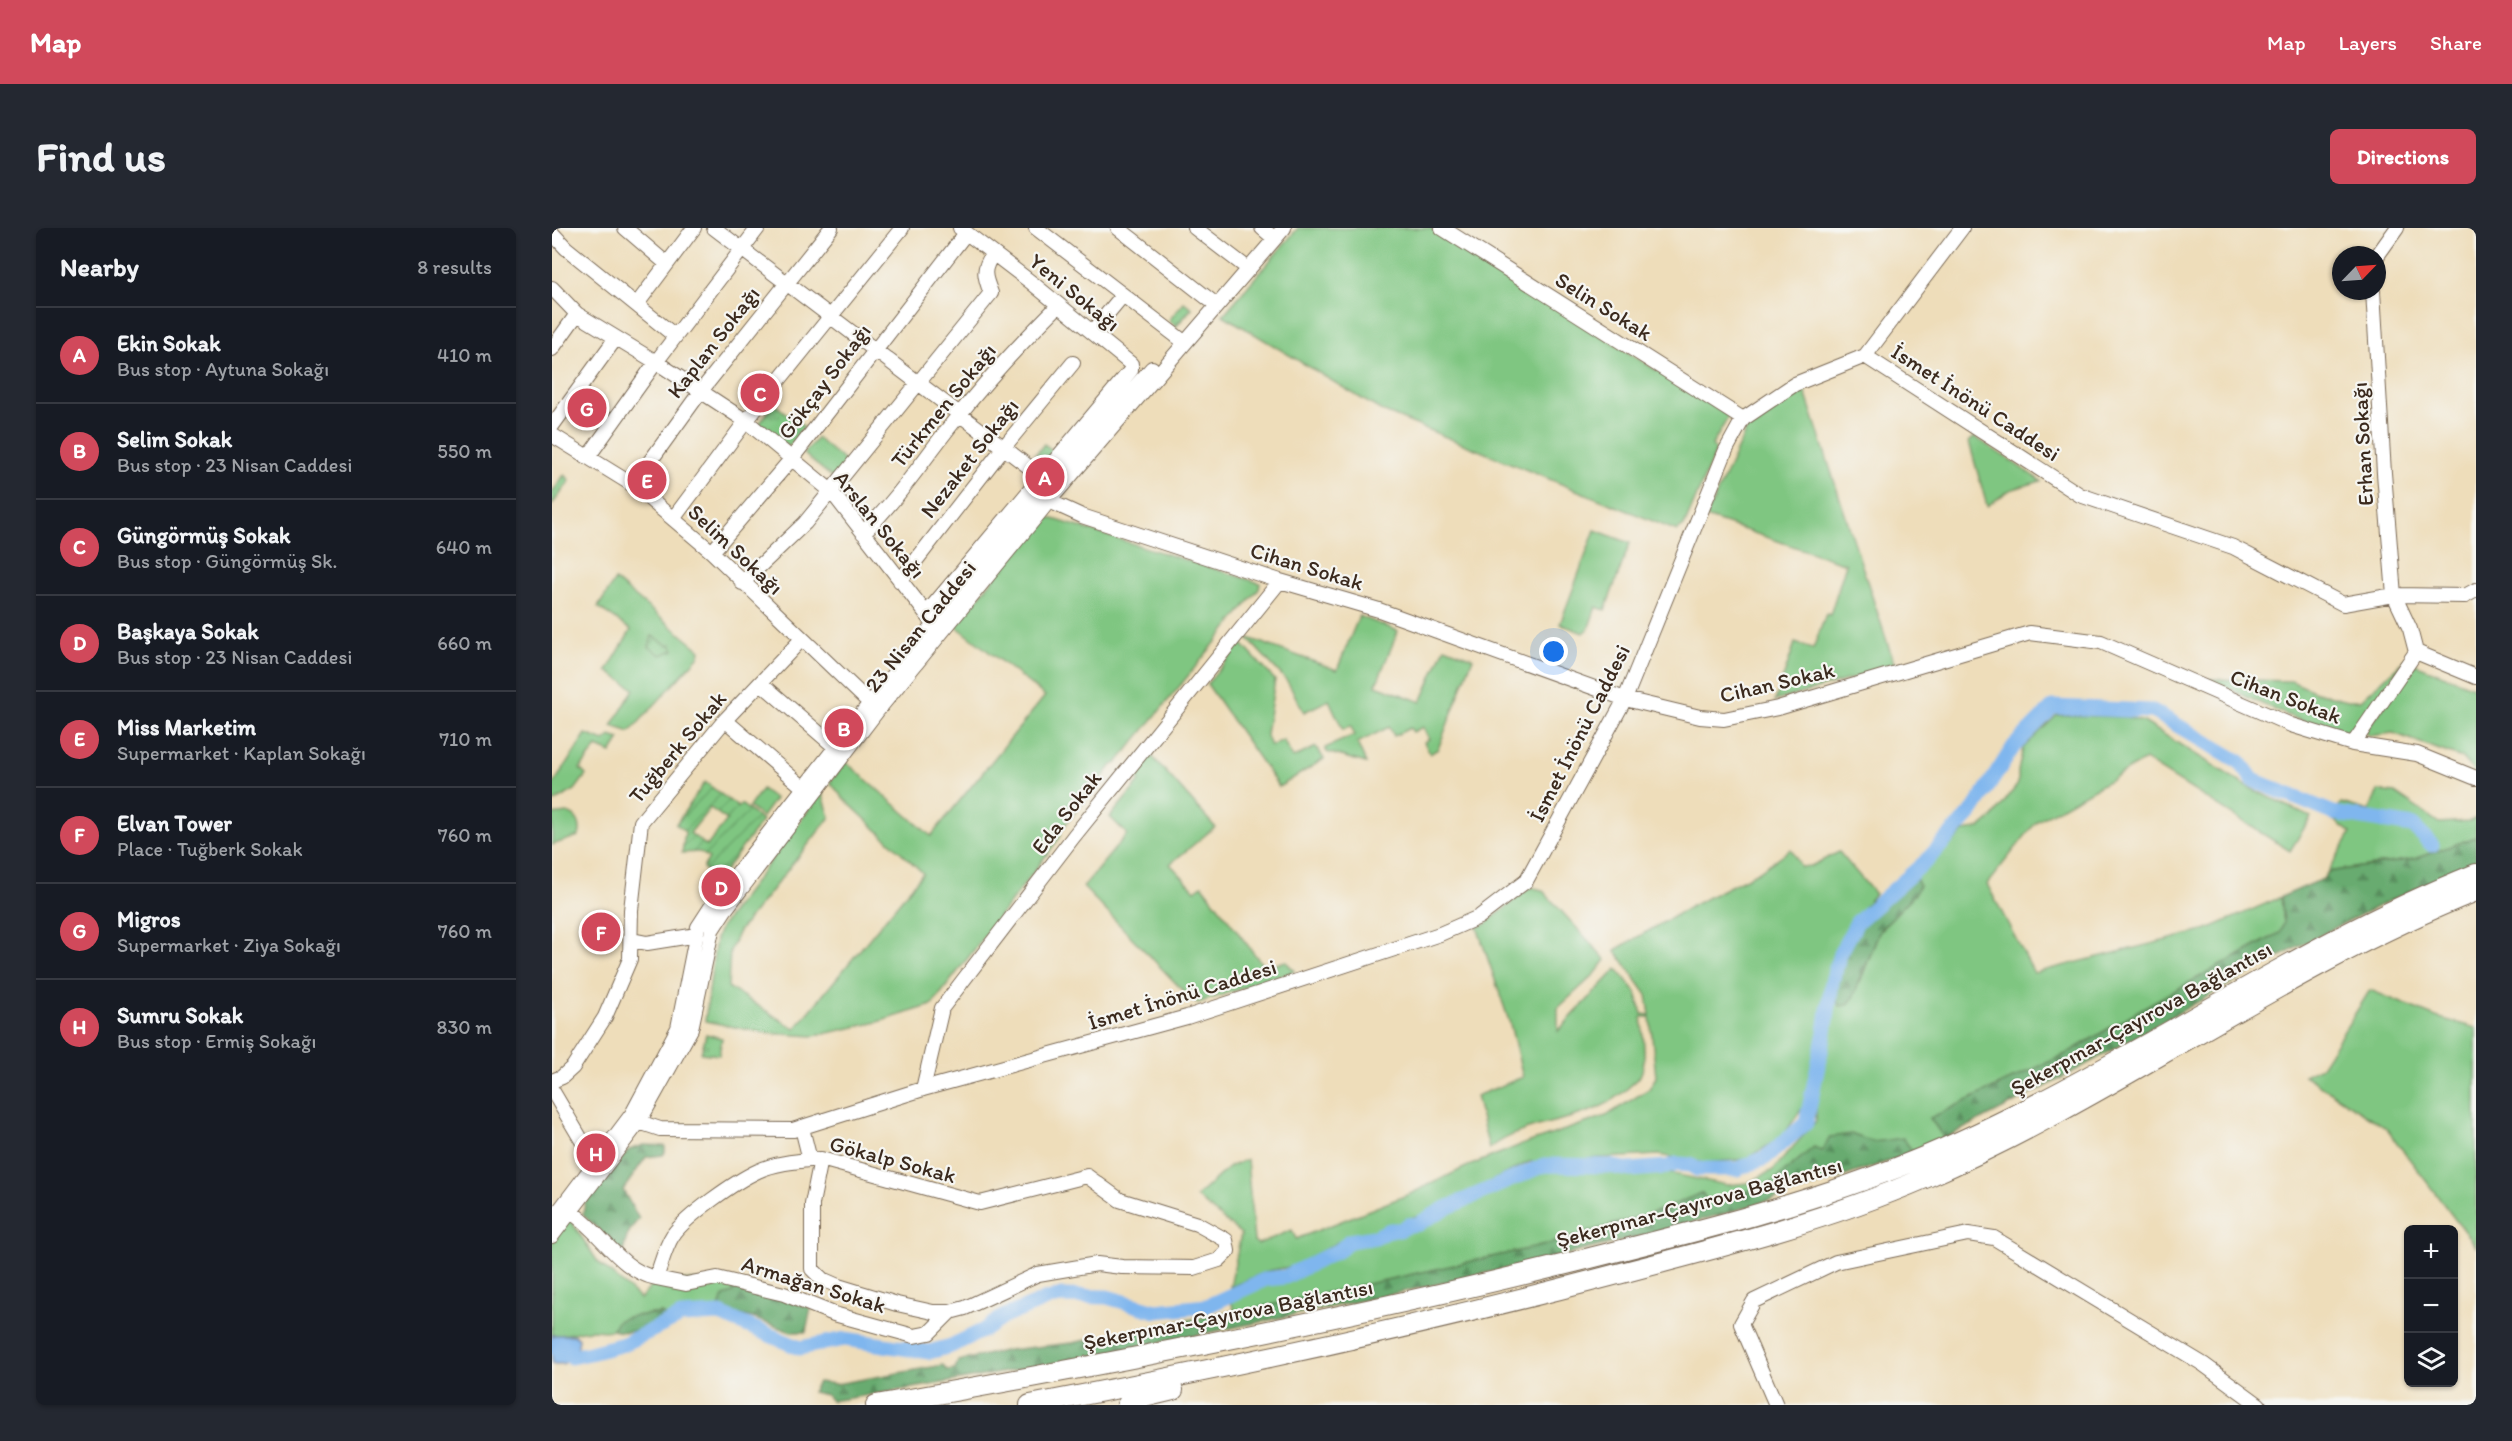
<!DOCTYPE html>
<html lang="en">
<head>
<meta charset="utf-8">
<style>
  body { margin:0; font-family:Itim,sans-serif; background:#242831; color:#f1f3f6 }
  .controls { position:absolute; right:18px; bottom:18px; display:grid; overflow:hidden; border-radius:9px; box-shadow:0 2px 4px #0004 }
  .controls button { width:54px; height:54px; display:grid; place-items:center; padding:0; border:0; border-bottom:2px solid #363941; background:#171b24; color:#f1f3f6; font:30px sans-serif }
  .compass { position:absolute; left:1780px; top:18px; width:54px; height:54px; border-radius:50%; background:#171b24; box-shadow:0 2px 4px #0004; rotate:65deg }
  .you { position:absolute; left:1002px; top:424px; width:21px; height:21px; margin:-15px; border:4px solid #fff; border-radius:50%; background:#1a73e8; box-shadow:0 0 0 9px #1a73e833 }
  .badge { display:grid; place-items:center; width:39px; height:39px; border-radius:50%; background:#d1495b; color:#fff; font-size:20px; font-weight:700 }
  .pin { position:absolute; translate:-50% -50%; border:3px solid #fff; box-shadow:0 2px 6px #0006 }
  .list { margin:0; padding:0; list-style:none }
  h2 { display:flex; justify-content:space-between; align-items:center; height:78px; margin:0; padding:0 24px; font-size:26px }
  h2 small { font-size:20px; font-weight:400; color:#9ea1a6 }
  .list li { display:grid; grid-template-columns:39px 1fr auto; gap:18px; align-items:center; box-sizing:border-box; height:96px; padding:0 24px; border-top:2px solid #363941 }
  .list b { display:block; font-size:22px; white-space:nowrap }
  .list p { margin:0; font-size:20px; white-space:nowrap; color:#9ea1a6 }
  .list em { font-size:20px; font-style:normal; color:#9ea1a6 }
  .icon { flex:none; width:33px; height:33px; fill:none; stroke:currentColor; stroke-width:2; stroke-linecap:round; stroke-linejoin:round }
  .map { position:relative; flex:none; width:1924px; height:1177px; overflow:hidden; border-radius:9px }
  header { display:flex; align-items:center; gap:36px; box-sizing:border-box; height:84px; padding:0 30px; background:#d1495b; color:#fff }
  header strong { font-size:28px }
  nav { display:flex; gap:33px; margin-inline-start:auto; font-size:21px }
  .intro { display:flex; align-items:center; justify-content:space-between; box-sizing:border-box; height:144px; padding:0 36px }
  h1 { margin:0; font-size:42px }
  .button { padding:15px 27px; border-radius:9px; background:#d1495b; color:#fff; font-size:21px; font-weight:700 }
  main { display:flex; gap:36px; padding:0 36px }
  aside { flex:1; background:#171b24; border-radius:9px; box-shadow:0 2px 4px #0004 }
  .map>svg:first-child { display:block }
  .grass { fill:#7fc681; stroke:#5d7850; stroke-width:1.5 }
  .forest { fill:url(#forest-firs); stroke:#516a46; stroke-width:1.5 }
  .park { fill:url(#park-tufts); stroke:#5d7850; stroke-width:1.5 }
  .garden { fill:url(#garden-furrows); stroke:#5d7850; stroke-width:1.5; fill-rule:evenodd }
  .water { fill:url(#water-ripples); stroke:#5d7086; stroke-width:1.5 }
  .lines { fill:none; stroke-linecap:round; stroke-linejoin:round }
  .river { stroke:#7fb6ee; stroke-width:15 }
  .minor-casing { stroke:#7a6955; stroke-width:16 }
  .highway-casing { stroke:#7a6955; stroke-width:22 }
  .minor { stroke:#fff; stroke-width:14 }
  .highway { stroke:#fff; stroke-width:20 }
  .labels { text-anchor:middle; stroke-width:4.5; stroke-linejoin:round; paint-order:stroke }
  .street-label { font-size:22px; fill:#3b2a1e; stroke:#f6f6f2 }
</style>
</head>
<body>
<header>
<strong>Map</strong>
<nav><a>Map</a><a>Layers</a><a>Share</a></nav>
</header>
<div class="intro"><h1>Find us</h1><a class="button">Directions</a></div>
<main>
<aside>
<h2>Nearby<small>8 results</small></h2>
<ul class="list">
<li><span class="badge">A</span><div><b>Ekin Sokak</b><p>Bus stop · Aytuna Sokağı</p></div><em>410 m</em></li>
<li><span class="badge">B</span><div><b>Selim Sokak</b><p>Bus stop · 23 Nisan Caddesi</p></div><em>550 m</em></li>
<li><span class="badge">C</span><div><b>Güngörmüş Sokak</b><p>Bus stop · Güngörmüş Sk.</p></div><em>640 m</em></li>
<li><span class="badge">D</span><div><b>Başkaya Sokak</b><p>Bus stop · 23 Nisan Caddesi</p></div><em>660 m</em></li>
<li><span class="badge">E</span><div><b>Miss Marketim</b><p>Supermarket · Kaplan Sokağı</p></div><em>710 m</em></li>
<li><span class="badge">F</span><div><b>Elvan Tower</b><p>Place · Tuğberk Sokak</p></div><em>760 m</em></li>
<li><span class="badge">G</span><div><b>Migros</b><p>Supermarket · Ziya Sokağı</p></div><em>760 m</em></li>
<li><span class="badge">H</span><div><b>Sumru Sokak</b><p>Bus stop · Ermiş Sokağı</p></div><em>830 m</em></li>
</ul>
</aside>
<div class="map">
<svg width="1924" height="1177" viewBox="0 0 1924 1177">
  <defs>
    <pattern id="forest-firs" width="22" height="20" patternUnits="userSpaceOnUse" patternTransform="scale(1.5)"><rect width="22" height="20" fill="#67ab6f"/><path d="M5 1l3.5 6h-7zM16 11l3.5 6h-7z" fill="#568b5b"/></pattern>
    <pattern id="park-tufts" width="24" height="20" patternUnits="userSpaceOnUse" patternTransform="scale(1.5)"><rect width="24" height="20" fill="#7fc681"/><path d="M3 7l-1-3M5 7V3M7 7l1-3M15 17l-1-3M17 17v-4M19 17l1-3" fill="none" stroke="#69a169"/></pattern>
    <pattern id="garden-furrows" width="10" height="10" patternUnits="userSpaceOnUse" patternTransform="scale(1.5)"><rect width="10" height="10" fill="#7fc681"/><path d="M-1 1l2-2M0 10L10 0M9 11l2-2" fill="none" stroke="#69a169"/></pattern>
    <pattern id="water-ripples" width="26" height="14" patternUnits="userSpaceOnUse" patternTransform="scale(1.5)"><rect width="26" height="14" fill="#7fb6ee"/><path d="M2 4q2-2 4 0t4 0M15 11q2-2 4 0t4 0" fill="none" stroke="#6994c0"/></pattern>
  </defs>
  <rect width="100%" height="100%" fill="#f6f6f2"/>
  <filter id="ink" filterUnits="userSpaceOnUse"><feTurbulence type="fractalNoise" baseFrequency=".0167" numOctaves="2"/><feDisplacementMap in="SourceGraphic" scale="12" xChannelSelector="R" yChannelSelector="G"/><feConvolveMatrix kernelMatrix="1 2 1 2 8 2 1 2 1" color-interpolation-filters="sRGB"/></filter>
  <filter id="wash" filterUnits="userSpaceOnUse"><feTurbulence type="fractalNoise" baseFrequency=".008" numOctaves="4" result="noise"/><feDisplacementMap in="SourceGraphic" scale="24" xChannelSelector="R" yChannelSelector="G"/><feGaussianBlur stdDeviation="1.35" result="paint"/><feColorMatrix in="noise" values="0 0 0 0 0 0 0 0 0 0 0 0 0 0 0 0 0 1.4 0 .05"/><feComposite in="paint" operator="in"/></filter>
  <g filter="url(#wash)">
    <rect width="100%" height="100%" fill="#eeddba"/>
    <path class="grass" d="M746,0H879L1177,188L1160,217L1164,222L1132,298L1125,303L830,183L671,87Z
      M1252,161L1343,438L1223,473L1243,415L1261,421L1274,386L1278,387L1294,336L1154,289L1195,200L1214,183Z
      M1423,209L1489,253L1458,262L1435,278L1417,214Z
      M265,210L295,235L282,251L252,226Z
      M492,216L503,224L490,239L480,231Z
      M12,247L16,250L17,254L0,277V265Z
      M495,289L708,355L707,361L565,535L560,537L509,602V608L380,777L326,794L262,808L212,805L153,793L164,711L168,700L270,564L278,589L187,703L178,723L176,759L243,801L371,645L291,570L278,554L294,534L379,608L493,468L404,398L488,292Z
      M1043,302L1078,315L1053,382L1044,379L1036,402L1031,405L1008,396Z
      M63,352L148,422L147,428L78,504L60,498L82,461L55,443L79,402L46,379Z
      M807,388L846,403L824,457L869,474L893,419L921,430L886,521L878,526L872,514L877,511L871,499L861,504L858,500L842,508L837,499L805,515L814,535L775,524L773,520L802,507L799,498L791,502L777,472L752,484L735,453L694,409L785,442Z
      M689,415L723,452L714,506L719,518L731,512L741,530L764,519L772,531L727,559L655,456Z
      M1853,431L1812,491L1797,505C1762,504 1692,467 1657,451L1739,453L1764,464L1796,472H1809Z
      M1863,436L1924,460V546L1910,530L1841,505L1818,508L1813,504Z
      M1505,487L1574,489L1592,494L1696,559L1759,589L1738,623L1593,532L1485,593L1435,656L1482,745L1651,703L1729,669L1732,695L1728,705L1591,780L1516,825L1378,890L1392,910L1341,932L1165,988L1150,965L1109,982L994,1017L692,1083H682L678,1069L707,1057L737,1051L757,1042L800,1018L867,1000L908,976L989,941L998,943L1055,942L1075,945L1106,943L1175,957L1196,955L1221,942L1264,893V865L1283,771L1288,778L1308,754L1328,702L1367,657L1364,650L1413,603L1428,600L1441,589L1466,556V543L1471,520Z
      M34,506L52,513L58,508L68,511L59,525L45,519L28,541L34,547L23,562L0,575V558Z
      M598,526L663,599L618,636L643,662L650,657L713,740L733,733L743,743L646,775L640,772L531,659L575,606L558,589L588,553L581,547Z
      M1826,563L1843,565L1887,595L1918,593L1924,590V609L1862,631L1776,644L1799,605L1780,591L1789,575L1817,583Z
      M15,585C26,588 30,597 27,608L0,617V587Z
      M1239,621L1249,639L1259,638L1287,624L1323,666L1296,698L1274,755L1271,799L1256,872L1231,908L1195,931L1154,935L1106,927L977,934L871,988L861,989L849,996L795,1009L743,1038L716,1043L678,1059L689,1006L644,969L677,939L695,931L702,1013L706,1016L740,1002L744,1011L860,965L914,939L966,918L1054,888L1097,861L1104,849L1098,789H1090C1090,805 1096,833 1088,848C1086,852 1081,855 1078,858C1040,898 978,888 937,921L924,868L971,849L958,796L925,699L932,697L979,659L990,662L1054,732L1043,746L1006,780V803L1065,741L1084,764L1090,786L1098,787L1095,767L1063,722L1145,675L1206,644Z
      M1818,762L1884,789L1924,800V1019L1834,900L1752,847L1769,839Z
      M17,990L46,1034L88,1071L105,1052L162,1053L183,1057L181,1065L172,1068L166,1082C145,1086 140,1080 119,1090C103,1083 81,1087 65,1093L60,1102C53,1104 48,1102 40,1102C27,1102 16,1108 0,1107V1014Z"/>
    <path class="forest" d="M1924,609V635C1738,709 1572,825 1392,910L1378,890L1516,825L1591,780L1728,705L1732,695L1729,669L1771,651L1776,644L1862,631Z
      M1364,650L1367,657L1363,666L1328,702L1301,770L1296,777L1288,778L1283,771V759L1291,729L1310,695Z
      M1299,906L1321,914L1351,910L1361,924C1185,990 1001,1031 817,1071C638,1109 460,1146 279,1173L274,1167L260,1164L266,1154L284,1156L391,1137L395,1142L403,1141L406,1133L456,1122L520,1115L682,1083H692L994,1017L1109,982L1150,965L1154,971H1158L1161,975L1219,955L1262,919L1270,923L1278,909Z
      M92,917L113,918V924L111,927L94,929L71,962L87,991C76,1002 74,1010 71,1025L31,987L33,974L77,922Z
      M183,1057L259,1080L254,1104H239L201,1090L166,1082L172,1068L181,1065Z
      M109,1085L119,1090C103,1098 79,1108 60,1102L65,1093L75,1089Z"/>
    <path class="park" d="M222,176L252,199L237,219L207,196Z
      M100,408L116,417L119,416L122,422L109,427L97,419Z
      M210,561L223,571L210,589L197,579Z
      M154,806L170,810L167,827L149,825Z"/>
    <path class="garden" d="M632,74L640,80L624,99L617,92Z
      M153,554L186,579L189,576L210,593L166,652L151,640L157,630L148,624L130,625L133,604L124,596ZM158,580L175,592L155,618L138,605Z"/>
    <path class="water" d="M0,1107H22L27,1111L25,1123L11,1136H0Z"/>
    <g class="lines">
      <path class="river" d="M0,1118L19,1129L38,1125L72,1116L129,1088L168,1086L248,1120L293,1111L377,1124L399,1118L434,1101L451,1089L495,1071L509,1068L555,1069L604,1083L655,1078L714,1051L733,1049L789,1021L797,1013L823,1009L838,1002H848L856,997L866,996L892,981L992,937L1057,938L1078,942L1115,939L1124,936L1138,937L1145,941H1185L1213,930L1254,895L1273,804L1280,754L1288,726L1305,694L1374,633L1420,584L1462,518L1501,479L1601,483L1688,534L1701,552L1781,585L1861,598L1880,617"/>
    </g>
  </g>
  <g filter="url(#ink)">
    <g class="lines">
      <g class="minor-casing">
        <path id="minor" d="M73,0L115,36
          M162,0L489,248
          M484,0L627,110
          M566,0L658,72
          M643,0L690,36
          M710,0L717,6
          M890,0L1191,191
          M0,5L14,20L123,108
          M1825,28L1845,0
          M0,60L25,86L104,134L194,193L279,263L380,393
          M85,76L142,0
          M540,104L571,67
          M0,121L25,86
          M1313,128L1528,267L1681,319L1791,376L1842,367L1913,368L1924,362
          M1313,128L1410,0
          M0,198L64,110
          M0,207L81,257L160,324L325,482
          M36,229L104,134L206,0
          M81,257L149,163L279,0
          M488,266L497,273L530,288L728,353L827,382L1073,471L1148,489L1172,491L1226,480L1478,405L1549,414L1739,497L1801,516L1864,424L1858,401L1842,367L1832,245L1821,63
          M121,291L194,193L350,0
          M311,305C348,269 375,226 407,187C438,148 472,112 507,77
          M160,324L241,229L414,5
          M348,353L452,219L521,135
          M190,355L253,295L439,65C432,48 430,41 441,26
          M374,386L579,142V136L480,55L408,0
          M1864,424L1924,449
          M209,455L283,519
          M173,492L252,560
          M1801,516L1865,526L1924,550
          M80,712L95,715L145,707
          M0,853L10,849L21,839L53,789L78,731L79,682L89,594L173,492L250,411
          M371,861L390,780L522,608L728,353
          M0,862L43,935
          M80,886L87,894L108,901L241,902L371,861L635,789L888,706L927,689L974,653L1073,471L1174,222L1191,191L1243,156L1313,128
          M250,900L258,932
          M19,984C50,1004 67,1042 104,1050C109,1037 113,1019 121,1007C134,988 184,953 206,943C225,934 249,933 269,931L428,975L535,948L568,972L645,996L674,1012L676,1023L667,1032L642,1040L570,1039L545,1036L486,1046L413,1080L398,1084H381L345,1076L286,1058L270,1051L260,1041V976L269,931
          M0,992L80,886L126,800L146,699L159,679L318,475L488,266L600,140
          M0,1008L87,894L139,801L160,702L173,682L326,482L497,273L732,0
          M104,1050L134,1056L165,1050L232,1066L282,1086L362,1108L377,1105L398,1084
          M1224,1177L1189,1096L1202,1073L1284,1034L1416,1006L1442,1010L1651,1136L1707,1177"/>
      </g>
      <g class="highway-casing">
        <path id="highway" d="M324,1177C556,1136 788,1092 1018,1035C1134,1006 1251,978 1362,933C1557,854 1728,724 1924,646
          M478,1177C672,1141 864,1099 1054,1049C1162,1021 1271,994 1373,950C1563,868 1730,740 1924,663
          M575,1177L592,1169L621,1162"/>
      </g>
      <use href="#minor" class="minor"/>
      <use href="#highway" class="highway"/>
    </g>
  </g>
  <g class="labels">
    <g class="street-label">
      <text transform="translate(523 64) rotate(39)" y="8">Yeni Sokağı</text>
      <text transform="translate(1052 78) rotate(32)" y="8">Selin Sokak</text>
      <text transform="translate(161 114) rotate(-52)" y="8">Kaplan Sokağı</text>
      <text transform="translate(272 153) rotate(-53)" y="8">Gökçay Sokağı</text>
      <text transform="translate(1424 174) rotate(33)" y="8">İsmet İnönü Caddesi</text>
      <text transform="translate(391 177) rotate(-51)" y="8">Türkmen Sokağı</text>
      <text transform="translate(1810 216) rotate(-93)" y="8">Erhan Sokağı</text>
      <text transform="translate(417 230) rotate(-52)" y="8">Nezaket Sokağı</text>
      <text transform="translate(328 296) rotate(51)" y="8">Arslan Sokağı</text>
      <text transform="translate(184 321) rotate(43)" y="8">Selim Sokağı</text>
      <text transform="translate(755 338) rotate(17)" y="8">Cihan Sokak</text>
      <text transform="translate(368 398) rotate(-51)" y="8">23 Nisan Caddesi</text>
      <text transform="translate(1225 454) rotate(-13)" y="8">Cihan Sokak</text>
      <text transform="translate(1734 468) rotate(21)" y="8">Cihan Sokak</text>
      <text transform="translate(1027 505) rotate(-63)" y="8">İsmet İnönü Caddesi</text>
      <text transform="translate(125 519) rotate(-50)" y="8">Tuğberk Sokak</text>
      <text transform="translate(514 584) rotate(-52)" y="8">Eda Sokak</text>
      <text transform="translate(630 766) rotate(-17)" y="8">İsmet İnönü Caddesi</text>
      <text transform="translate(1589 790) rotate(-29)" y="8">Şekerpınar-Çayırova Bağlantısı</text>
      <text transform="translate(341 931) rotate(15)" y="8">Gökalp Sokak</text>
      <text transform="translate(1147 974) rotate(-15)" y="8">Şekerpınar-Çayırova Bağlantısı</text>
      <text transform="translate(262 1056) rotate(17)" y="8">Armağan Sokak</text>
      <text transform="translate(676 1086) rotate(-11)" y="8">Şekerpınar-Çayırova Bağlantısı</text>
    </g>
  </g>
</svg>
<div class="controls">
<button>+</button>
<button>−</button>
<button><svg class="icon" aria-label="layers" viewBox="0 0 24 24"><path d="M12 4l9 5-9 5-9-5zM3 14l9 5 9-5"/></svg></button>
</div>
<svg class="compass" viewBox="-18 -18 36 36"><path d="M0-13l5 13h-10z" fill="#e53935"/><path d="M0 13l5-13h-10z" fill="#9ea1a6"/></svg>
<div class="you"></div>
<div class="pin badge" style="left:493px;top:249px">A</div>
<div class="pin badge" style="left:292px;top:500px">B</div>
<div class="pin badge" style="left:208px;top:165px">C</div>
<div class="pin badge" style="left:169px;top:659px">D</div>
<div class="pin badge" style="left:95px;top:252px">E</div>
<div class="pin badge" style="left:49px;top:704px">F</div>
<div class="pin badge" style="left:35px;top:180px">G</div>
<div class="pin badge" style="left:44px;top:925px">H</div>
</div>
</main>
</body>
</html>
